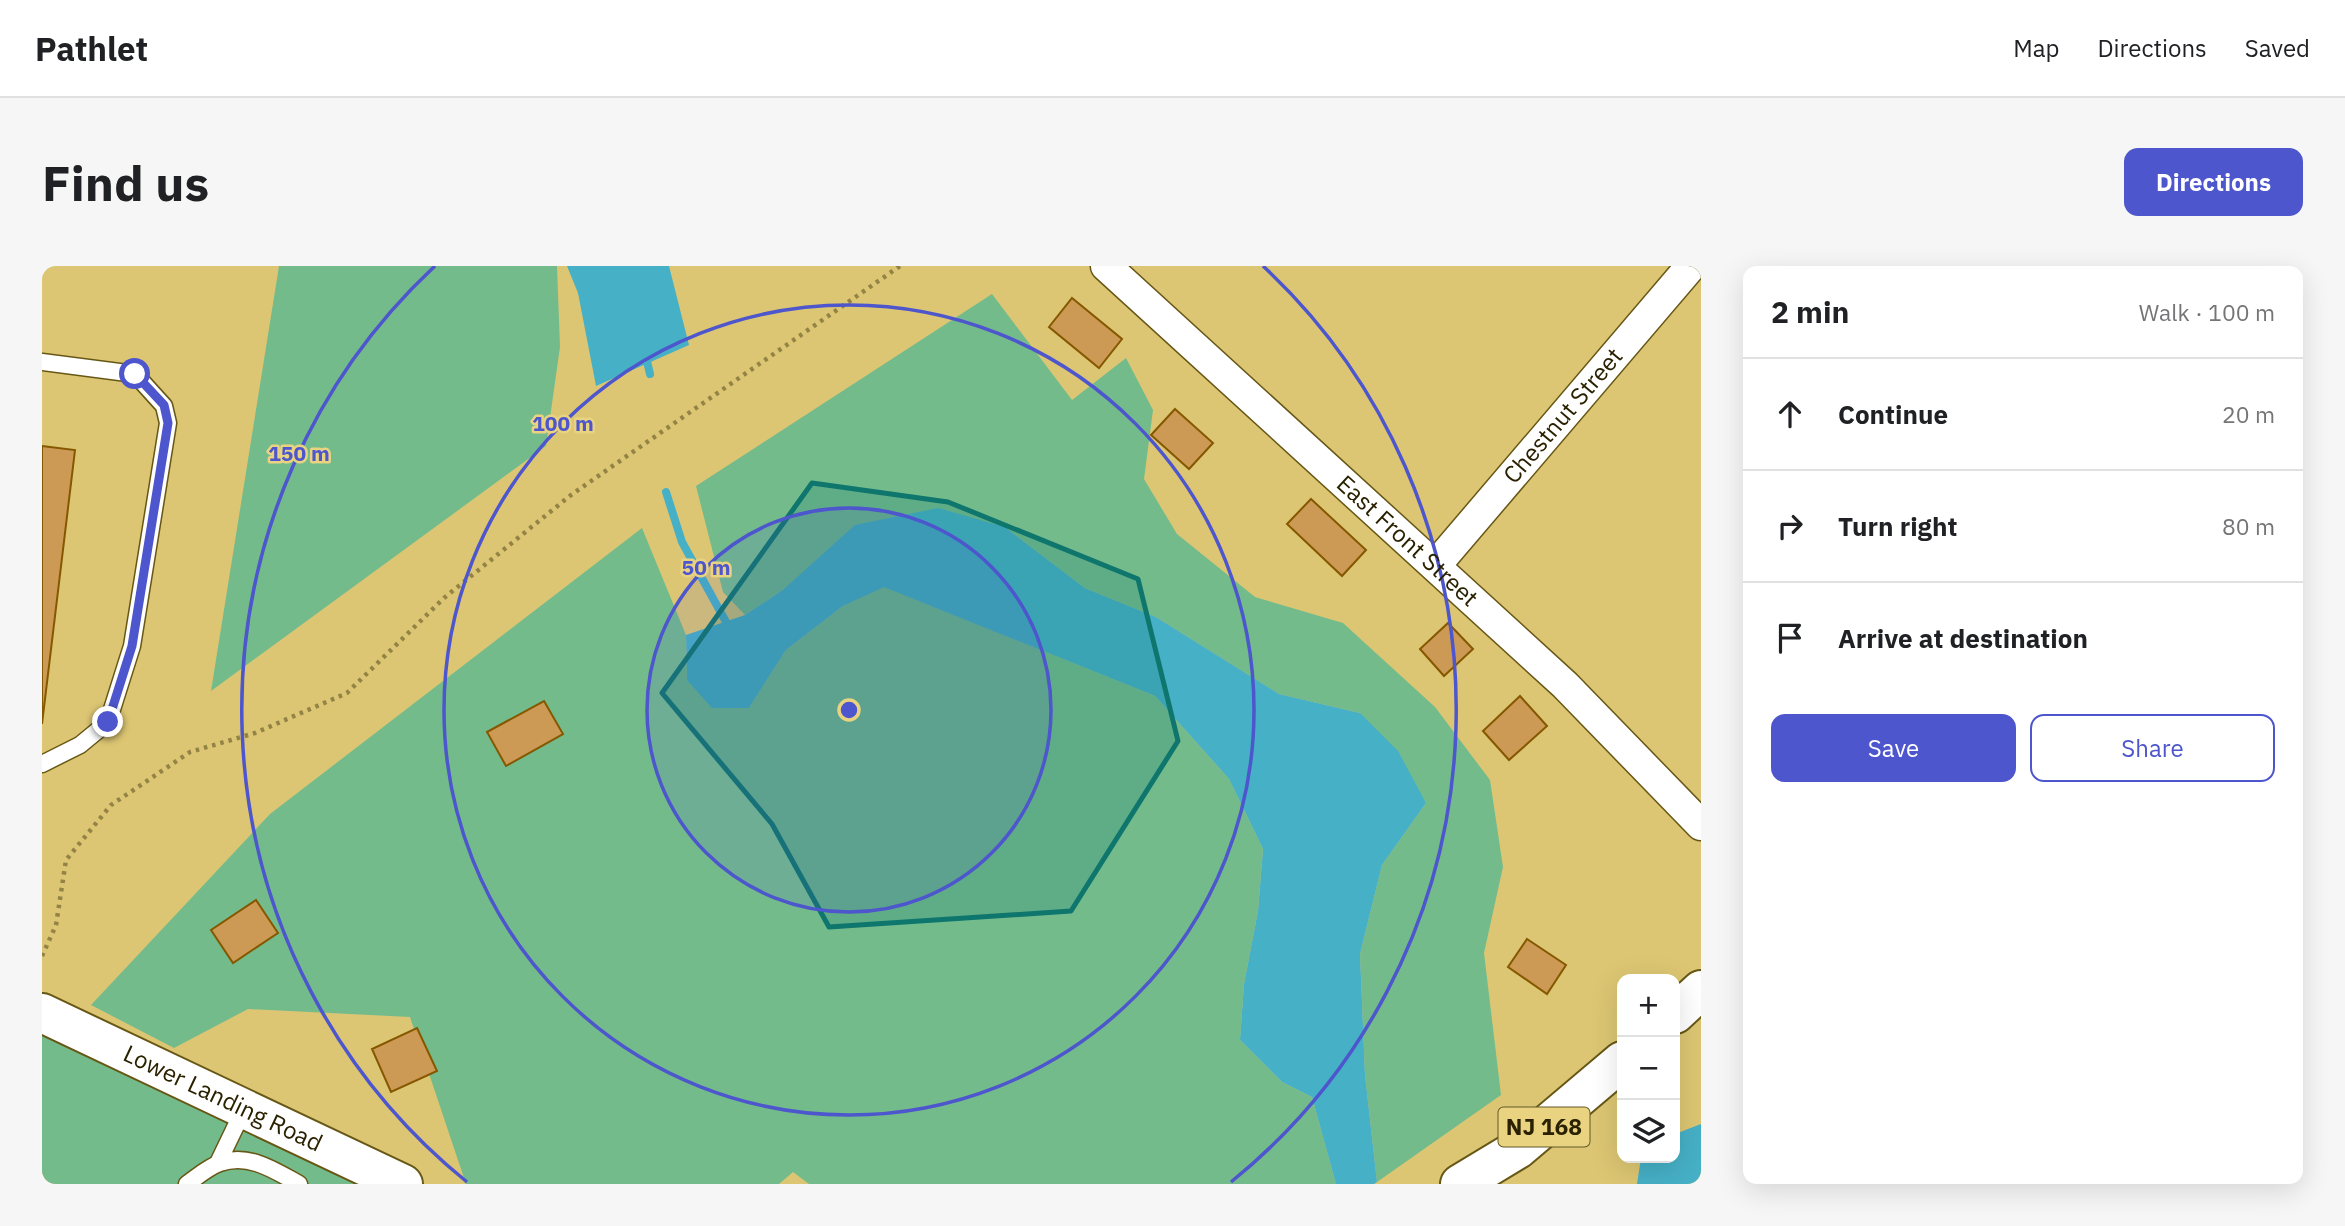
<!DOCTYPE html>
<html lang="en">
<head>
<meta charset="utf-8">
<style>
  body { margin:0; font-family:"IBM Plex Sans",sans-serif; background:#f6f6f6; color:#202124 }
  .controls { position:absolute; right:21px; bottom:21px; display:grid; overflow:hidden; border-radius:14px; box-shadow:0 7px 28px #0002 }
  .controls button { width:63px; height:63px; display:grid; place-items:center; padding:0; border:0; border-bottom:2px solid #e0e0e0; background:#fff; color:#202124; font:35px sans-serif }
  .stop { position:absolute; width:21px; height:21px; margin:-16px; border:5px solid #4d56cc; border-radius:50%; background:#fff }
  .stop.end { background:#4d56cc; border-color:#fff; box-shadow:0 2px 7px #0008 }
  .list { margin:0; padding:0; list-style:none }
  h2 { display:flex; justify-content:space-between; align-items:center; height:91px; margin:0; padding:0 28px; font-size:30px }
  h2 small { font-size:23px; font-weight:400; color:#757577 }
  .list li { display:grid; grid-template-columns:46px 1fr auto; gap:21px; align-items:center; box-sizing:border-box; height:112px; padding:0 28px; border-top:2px solid #e0e0e0 }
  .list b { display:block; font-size:26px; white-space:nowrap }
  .list em { font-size:23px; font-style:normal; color:#757577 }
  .actions { display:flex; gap:14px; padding:21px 28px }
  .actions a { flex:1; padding:16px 0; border:2px solid #4d56cc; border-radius:14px; text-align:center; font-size:24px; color:#4d56cc }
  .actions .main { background:#4d56cc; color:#fff }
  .icon { flex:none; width:38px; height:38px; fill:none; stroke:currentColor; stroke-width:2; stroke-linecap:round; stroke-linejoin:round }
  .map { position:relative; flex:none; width:1659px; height:918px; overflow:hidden; border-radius:14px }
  header { display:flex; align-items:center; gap:42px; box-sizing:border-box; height:98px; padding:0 35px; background:#fff; border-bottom:2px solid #e0e0e0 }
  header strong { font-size:33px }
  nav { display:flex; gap:38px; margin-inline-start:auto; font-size:24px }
  .intro { display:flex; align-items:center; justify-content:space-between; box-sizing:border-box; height:168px; padding:0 42px }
  h1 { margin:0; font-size:49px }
  .button { padding:18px 32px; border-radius:14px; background:#4d56cc; color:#fff; font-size:24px; font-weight:700 }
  main { display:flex; gap:42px; padding:0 42px }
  aside { flex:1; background:#fff; border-radius:14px; box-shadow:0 7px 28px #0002 }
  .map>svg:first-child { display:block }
  .green { fill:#74bb8c }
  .water { fill:#46b0c6 }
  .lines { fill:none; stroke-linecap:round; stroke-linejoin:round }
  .stream { stroke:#46b0c6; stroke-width:8 }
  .building { fill:#cc9a54; stroke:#855800; stroke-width:2 }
  .service-casing { stroke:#675715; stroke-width:19 }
  .minor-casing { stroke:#675715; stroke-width:33 }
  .secondary-casing { stroke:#675715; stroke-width:42 }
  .primary-casing { stroke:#675715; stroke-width:42 }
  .path { stroke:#938344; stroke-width:4.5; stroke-dasharray:3.5 5; stroke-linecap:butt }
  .service { stroke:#fff; stroke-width:16 }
  .minor { stroke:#fff; stroke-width:30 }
  .secondary { stroke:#fff; stroke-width:38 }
  .primary { stroke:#fff; stroke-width:38 }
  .route { stroke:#4d56cc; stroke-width:9 }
  .marked { fill:#0f766e; fill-opacity:0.2; stroke:#0f766e; stroke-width:5; stroke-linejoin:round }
  .ring { fill:none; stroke:#4d56cc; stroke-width:3.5 }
  .labels { text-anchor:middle; stroke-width:5; stroke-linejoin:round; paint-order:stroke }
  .shield { fill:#e9d380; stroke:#635626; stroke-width:2 }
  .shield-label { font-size:23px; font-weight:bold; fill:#2a2100 }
  .street-label { font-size:24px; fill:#2a2100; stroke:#e9d380 }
  .centre { fill:#4d56cc; stroke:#e9d380; stroke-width:3.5 }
  .ring-label { font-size:21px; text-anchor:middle; font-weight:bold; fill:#4d56cc; stroke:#e9d380; stroke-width:5; stroke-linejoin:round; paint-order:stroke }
</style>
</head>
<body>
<header>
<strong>Pathlet</strong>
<nav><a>Map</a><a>Directions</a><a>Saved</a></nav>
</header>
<div class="intro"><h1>Find us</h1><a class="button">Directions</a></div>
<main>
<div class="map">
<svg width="1659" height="918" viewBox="0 0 1659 918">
  <rect width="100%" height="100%" fill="#dcc673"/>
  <path class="green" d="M237,0H515L518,81L504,180L169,425Z
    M950,28L1030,134L1084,92L1111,144L1102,213L1135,268L1213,331L1301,357L1393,441L1448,514L1461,601L1442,687L1459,829L1335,916L1323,809L1318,688L1340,599L1384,537L1318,447L1237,428L1114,351L1043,322L963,261L742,323L703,349L681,326L654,220Z
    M600,262L644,369L645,414L707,442L744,384L801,340L841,320L1113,430L1187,513L1221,583L1216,645L1202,718L1198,774L1240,816L1270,831L1294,918H767L751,906L737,918H424L368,751L206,743L132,782L49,739L228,548Z
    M0,747L361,918H0Z"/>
  <path class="water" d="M525,0H627L647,79L554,120L536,27Z
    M896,242L963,261L1043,322L1114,351L1237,428L1318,447L1356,485L1384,537L1340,599L1318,688L1323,809L1335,916L1332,918H1294L1270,831L1240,816L1198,774L1202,718L1216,645L1221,583L1187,513L1113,430L842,321L801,340L744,384L707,442H670L645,414L644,369L703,349L742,323L813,259Z
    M1659,858V918H1595L1599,892H1633V868Z"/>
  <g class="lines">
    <path class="stream" d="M603,87L608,108
      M624,226L640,276L689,365"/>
  </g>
  <path class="building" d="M1030,32L1080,73L1057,102L1007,61Z
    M1133,143L1171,177L1147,203L1109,169Z
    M0,180L33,184L0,458Z
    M1269,233L1324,284L1300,310L1245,258Z
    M1406,357L1431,383L1402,410L1378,383Z
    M1478,430L1505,460L1467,494L1441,465Z
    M502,435L521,468L464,500L445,466Z
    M214,634L236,667L191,697L169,664Z
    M1485,673L1524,699L1505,728L1466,701Z
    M375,762L395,805L349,826L330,783Z"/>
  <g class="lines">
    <g class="service-casing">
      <path id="service" d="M0,96L93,108L122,140L126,157L90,380L66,456L38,479L0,498
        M176,897L202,843
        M145,918C155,911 166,901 178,897C207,887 232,904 257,918"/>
    </g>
    <g class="minor-casing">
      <g id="minor">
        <path id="s1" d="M1064,0L1523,419L1659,559"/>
        <path id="s2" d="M1394,299L1649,0"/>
      </g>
    </g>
    <g class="secondary-casing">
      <g id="secondary">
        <path id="s3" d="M0,747L361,918"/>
      </g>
    </g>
    <g class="primary-casing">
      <path id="primary" d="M1633,748L1659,724
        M1418,918L1476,883L1580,795"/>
    </g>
    <path class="path" d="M0,690L14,659L24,594L69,539L148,486L213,467L305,427L402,332L529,229L858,0"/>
    <use href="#service" class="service"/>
    <use href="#minor" class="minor"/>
    <use href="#secondary" class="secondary"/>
    <use href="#primary" class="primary"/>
  </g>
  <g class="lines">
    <path class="route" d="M66,456L90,380L126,157L122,139L93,108"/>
  </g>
  <path class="marked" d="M770,217L906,236L1096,313L1136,475L1029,645L787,661L730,558L620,427Z"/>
  <circle cx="807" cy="444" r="202" fill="#4d56cc" fill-opacity=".12"/>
  <g class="ring">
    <circle cx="807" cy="444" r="202"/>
    <circle cx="807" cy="444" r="405"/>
    <path d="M425 916A607 607 0 0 1 393 0M1221 0A607 607 0 0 1 1189 916"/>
  </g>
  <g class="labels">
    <rect class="shield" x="1456.5" y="841.5" width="91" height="39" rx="5"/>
    <g class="shield-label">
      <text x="1502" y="869">NJ 168</text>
    </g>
    <g class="street-label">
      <text dy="8" stroke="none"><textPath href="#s2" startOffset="196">Chestnut Street</textPath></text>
      <text dy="8" stroke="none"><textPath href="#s1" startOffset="408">East Front Street</textPath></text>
      <text dy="8" stroke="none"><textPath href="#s3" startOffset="200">Lower Landing Road</textPath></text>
    </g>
  </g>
  <circle cx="807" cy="444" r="10" class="centre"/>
  <g class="ring-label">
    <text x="521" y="165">100 m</text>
    <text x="257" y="195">150 m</text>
    <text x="664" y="309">50 m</text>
  </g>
</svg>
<div class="controls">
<button>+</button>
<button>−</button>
<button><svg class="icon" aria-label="layers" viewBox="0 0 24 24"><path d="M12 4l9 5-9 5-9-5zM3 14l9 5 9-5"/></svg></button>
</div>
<div class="stop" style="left:93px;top:108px"></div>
<div class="stop end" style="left:66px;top:456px"></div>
</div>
<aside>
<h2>2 min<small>Walk · 100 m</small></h2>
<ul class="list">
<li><svg class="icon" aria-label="ahead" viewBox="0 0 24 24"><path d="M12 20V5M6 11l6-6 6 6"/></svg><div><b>Continue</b></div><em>20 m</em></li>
<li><svg class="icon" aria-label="right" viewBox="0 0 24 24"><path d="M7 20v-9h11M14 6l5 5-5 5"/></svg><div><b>Turn right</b></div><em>80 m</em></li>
<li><svg class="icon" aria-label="arrive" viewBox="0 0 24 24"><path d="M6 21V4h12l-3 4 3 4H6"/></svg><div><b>Arrive at destination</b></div></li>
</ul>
<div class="actions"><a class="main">Save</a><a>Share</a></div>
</aside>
</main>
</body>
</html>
